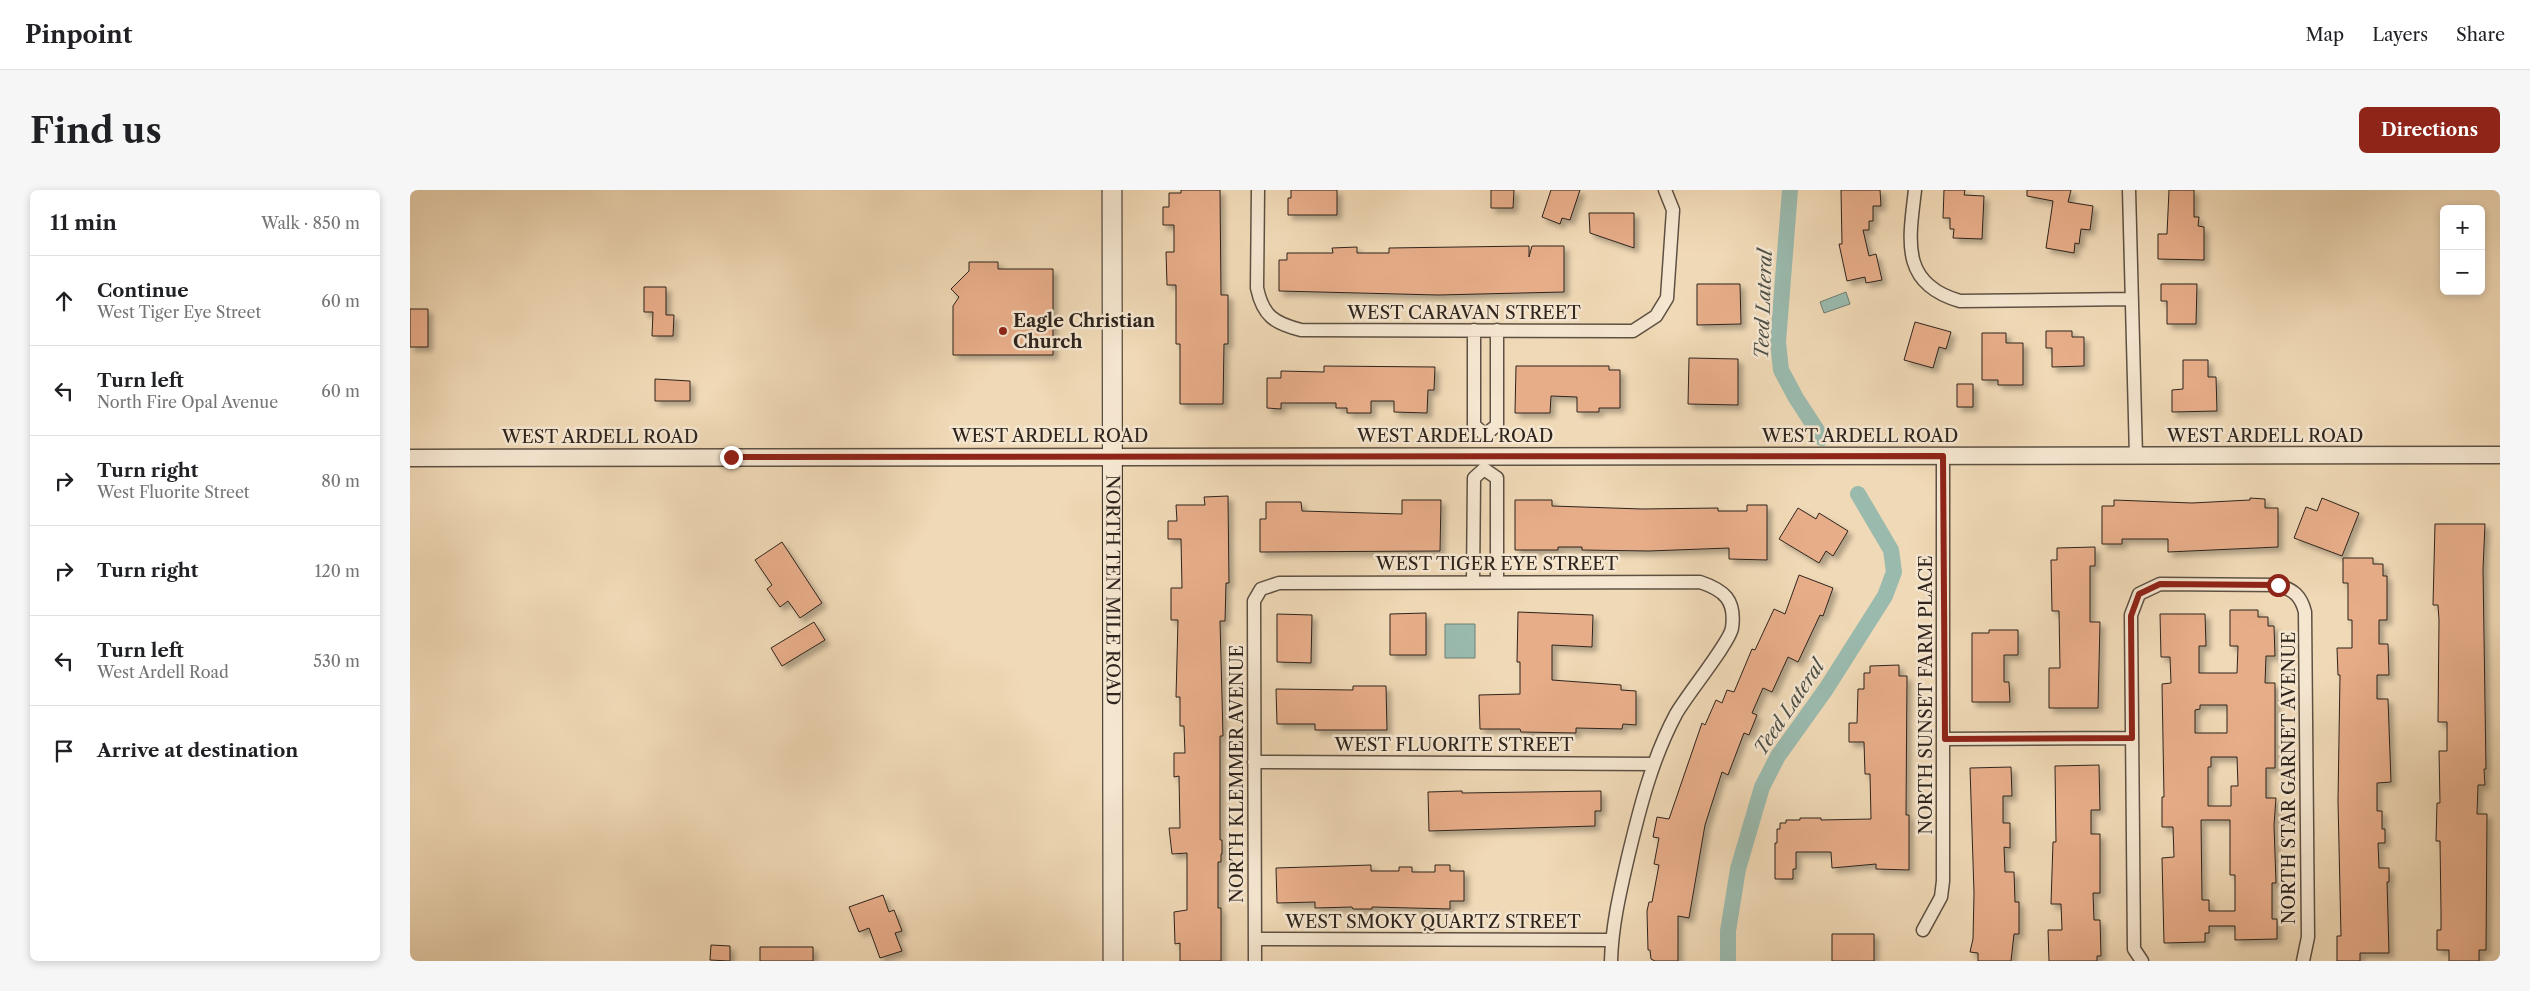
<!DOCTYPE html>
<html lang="en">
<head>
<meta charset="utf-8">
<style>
  body { margin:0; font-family:"Libre Caslon Text",serif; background:#f6f6f6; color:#202124 }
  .controls { position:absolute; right:15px; top:15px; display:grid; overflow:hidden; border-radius:8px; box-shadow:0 2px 8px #0003 }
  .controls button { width:45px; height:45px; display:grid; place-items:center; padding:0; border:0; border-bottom:1px solid #e0e0e0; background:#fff; color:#202124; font:25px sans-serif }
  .stop { position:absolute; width:15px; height:15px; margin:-11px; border:4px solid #8f2418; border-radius:50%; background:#fff }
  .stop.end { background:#8f2418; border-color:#fff; box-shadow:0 1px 5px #0008 }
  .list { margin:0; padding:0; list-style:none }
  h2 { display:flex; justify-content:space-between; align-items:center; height:65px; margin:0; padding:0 20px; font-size:21px }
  h2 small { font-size:16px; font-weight:400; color:#757577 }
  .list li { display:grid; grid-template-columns:32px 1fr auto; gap:15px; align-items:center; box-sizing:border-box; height:90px; padding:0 20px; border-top:1px solid #e0e0e0 }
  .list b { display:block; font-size:19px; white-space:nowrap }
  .list p { margin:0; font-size:16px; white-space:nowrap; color:#757577 }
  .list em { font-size:16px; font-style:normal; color:#757577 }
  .icon { flex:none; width:28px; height:28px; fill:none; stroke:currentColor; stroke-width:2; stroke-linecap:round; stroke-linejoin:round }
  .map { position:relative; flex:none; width:2090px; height:771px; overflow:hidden; border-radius:8px }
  header { display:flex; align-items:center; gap:30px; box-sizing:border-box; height:70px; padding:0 25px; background:#fff; border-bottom:1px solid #e0e0e0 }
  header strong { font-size:24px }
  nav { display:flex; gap:28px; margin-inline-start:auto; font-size:18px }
  .intro { display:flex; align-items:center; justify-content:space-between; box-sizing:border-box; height:120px; padding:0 30px }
  h1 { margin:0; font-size:35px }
  .button { padding:12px 22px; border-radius:8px; background:#8f2418; color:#fff; font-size:18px; font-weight:700 }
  main { display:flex; gap:30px; padding:0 30px }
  aside { flex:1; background:#fff; border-radius:8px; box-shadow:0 2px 8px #0003 }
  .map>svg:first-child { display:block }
  .water { fill:#9abaae; stroke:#6f7e74 }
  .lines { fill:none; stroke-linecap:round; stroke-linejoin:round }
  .canal { stroke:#9abaae; stroke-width:16 }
  .building { fill:#e7ad89; stroke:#2e241d; fill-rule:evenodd; filter:url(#shadow) }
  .minor-casing { stroke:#5e5143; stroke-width:15 }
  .tertiary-casing { stroke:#5e5143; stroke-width:19 }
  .secondary-casing { stroke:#2e241d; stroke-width:21 }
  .minor { stroke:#f5e6d0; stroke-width:12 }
  .tertiary { stroke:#f5e6d0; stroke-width:16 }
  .secondary { stroke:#f5e6d0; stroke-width:19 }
  .route { stroke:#8f2418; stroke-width:6 }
  .poi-dot { fill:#8f2418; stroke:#f5e6d0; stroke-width:2 }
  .labels { text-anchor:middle; stroke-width:5; stroke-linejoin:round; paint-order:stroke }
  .street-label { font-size:18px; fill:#2e241d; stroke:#f5e6d0 }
  .poi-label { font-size:18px; font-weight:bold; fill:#2e241d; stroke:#f5e6d0; text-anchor:start }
  .water-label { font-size:19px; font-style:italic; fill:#4e5148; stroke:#f5e6d0 }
</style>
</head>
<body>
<header>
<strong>Pinpoint</strong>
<nav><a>Map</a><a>Layers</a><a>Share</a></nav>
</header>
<div class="intro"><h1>Find us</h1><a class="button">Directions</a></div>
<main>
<aside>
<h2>11 min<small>Walk · 850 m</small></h2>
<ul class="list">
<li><svg class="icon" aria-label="ahead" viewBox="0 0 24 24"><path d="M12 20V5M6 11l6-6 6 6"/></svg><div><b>Continue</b><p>West Tiger Eye Street</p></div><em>60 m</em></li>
<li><svg class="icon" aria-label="left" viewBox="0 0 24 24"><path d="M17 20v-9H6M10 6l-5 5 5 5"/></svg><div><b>Turn left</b><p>North Fire Opal Avenue</p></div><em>60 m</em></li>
<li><svg class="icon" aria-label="right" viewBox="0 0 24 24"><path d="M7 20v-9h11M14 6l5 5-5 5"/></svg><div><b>Turn right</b><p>West Fluorite Street</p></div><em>80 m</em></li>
<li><svg class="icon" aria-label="right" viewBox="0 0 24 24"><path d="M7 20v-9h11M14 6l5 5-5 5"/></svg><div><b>Turn right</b></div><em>120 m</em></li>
<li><svg class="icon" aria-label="left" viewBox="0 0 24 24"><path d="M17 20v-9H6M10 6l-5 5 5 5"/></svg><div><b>Turn left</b><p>West Ardell Road</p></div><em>530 m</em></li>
<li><svg class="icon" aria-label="arrive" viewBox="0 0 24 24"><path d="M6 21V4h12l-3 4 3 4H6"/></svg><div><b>Arrive at destination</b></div></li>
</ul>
</aside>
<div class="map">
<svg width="2090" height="771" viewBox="0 0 2090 771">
  <defs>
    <filter id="shadow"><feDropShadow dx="4.5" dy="4.5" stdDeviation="2.5" flood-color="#0004"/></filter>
  </defs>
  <rect width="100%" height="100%" fill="#f0d9b6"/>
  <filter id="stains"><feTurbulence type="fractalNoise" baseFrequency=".004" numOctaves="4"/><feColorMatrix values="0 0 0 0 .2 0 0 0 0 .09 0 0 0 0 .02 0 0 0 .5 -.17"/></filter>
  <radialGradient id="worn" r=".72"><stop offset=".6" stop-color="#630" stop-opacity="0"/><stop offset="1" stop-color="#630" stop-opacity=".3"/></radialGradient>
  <path class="water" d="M1436,102L1440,114L1414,123L1410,112Z
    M1035,434H1065V468H1035Z"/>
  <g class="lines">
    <path class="canal" d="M1380,0L1368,152L1371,180L1386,208L1412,248
      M1318,771V741L1328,679L1352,597L1368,566L1416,499L1475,406L1484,382L1481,360L1448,304"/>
  </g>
  <path class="building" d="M771,0H810L811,105H818V154H814L813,214H770V154H766V95H757L756,62H764V35H753V17H759V3H771Z
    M881,0H927V25H878V8H881Z
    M1081,0H1104L1103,18H1081Z
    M1141,0H1170L1160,30L1152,28L1150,34L1132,27Z
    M1431,0H1470L1471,16H1463V31H1459V40H1453L1459,66L1466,64L1472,90L1456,93L1455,87L1437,91L1429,54H1432Z
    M1534,0H1555L1554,5L1574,6L1572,49L1543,48L1544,39H1540V28H1533Z
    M1617,0H1661L1658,12L1683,16L1680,40L1671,39L1669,54L1665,53L1664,63L1636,58L1643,11L1617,6Z
    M1759,0H1784V27H1789L1788,36L1794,37V70L1748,69V44H1757Z
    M1179,23H1224V58L1180,43Z
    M1119,56V67L1122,56H1154V102L1028,105L869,101V70H877V63H923L922,58L947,57V63H979V58Z
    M559,72H588V79H643V165H543V116L549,107L541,99L559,81Z
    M1287,94H1330L1331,134L1287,135Z
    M1751,94H1787L1786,134H1757V111H1751Z
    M234,97H256V125H264L263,146H242L243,122H234Z
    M0,119H18V157H0Z
    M1505,132L1541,142L1536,159L1529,157L1523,178L1494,170Z
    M1636,141H1662V147H1674V176L1642,177V158H1636Z
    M1572,143H1596V153H1613V195H1588V190H1572Z
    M1279,168L1328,169V215L1278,214Z
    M1773,170H1798V187H1806L1807,221L1762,222V200L1773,199Z
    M914,176L1025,177L1024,200H1018L1017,223L984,222V211H961V223H937V218H926V213H871V219L857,218V188H871V181L914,182Z
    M1106,176H1199V180H1210V218H1189V222H1167V207L1141,206L1140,223H1105Z
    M245,189L280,191V211H245Z
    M1547,194H1563V217H1547Z
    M818,306L819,393H816L815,431H810L813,546H810V650H812V664H811V672H808V718H811V771H770V753L765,754L764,722L777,720V663L762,664L759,638H770L769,586L764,587V563H775L774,536H770V507H766L768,430H761V398H772L771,349H758V331H767L766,315H795L794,307Z
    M1840,308L1855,309V318H1868V357L1758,362V349H1712V354H1692V316H1704V310L1782,313L1840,310Z
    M1912,308L1949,323L1932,366L1884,348L1896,317L1907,321Z
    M992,310H1031L1030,361L850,362V329H856V312H891L892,321L992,324Z
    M1105,310H1142V316L1232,319L1308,318V321H1337V315H1357V370L1319,369V358L1239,361L1172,360V357H1148V360H1105Z
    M1388,318L1406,329L1409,323L1438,341L1423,366L1416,361L1409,373L1369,349Z
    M2025,334H2075L2073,379L2076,579H2074L2075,595H2068L2067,624H2077L2076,760H2069V771H2039V760H2027V740H2031V722L2030,651H2026L2027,613H2030L2029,561H2037V532H2028L2029,430L2028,415H2023Z
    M372,352L412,413L390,428L378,411L370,417L357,399L362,395L345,370Z
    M1685,357V376H1680V432H1690L1688,518H1639V478H1650L1649,421H1642L1641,370H1647V358Z
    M1933,368H1963V374H1973V386H1977V430H1969V454H1978L1979,485H1967V509H1978L1981,592L1967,593V621H1972V639H1975V653H1968L1969,678H1979V692H1977L1979,763H1950V771H1927V746H1931L1928,611L1930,485H1928L1927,458H1942V430H1938V393H1933Z
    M1389,385L1423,398L1413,426L1410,425L1388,472L1378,467L1362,502L1353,498L1342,523L1347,525L1339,545L1334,543L1318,585L1312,582L1295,635L1279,728L1268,726V771H1245L1241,769L1240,760H1238L1237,721L1239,712H1242L1249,675L1244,674L1249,648L1243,647L1247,627L1259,629L1292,533L1295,535L1306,510L1312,513L1317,500L1324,502L1342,459L1345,460L1364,419L1375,424Z
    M1820,420H1848V427H1858V436H1864L1865,466H1856L1855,493H1865V578H1856V608H1866L1864,635L1866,693H1862V729H1867V749L1825,750V736H1799V743H1795V752L1754,753L1752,668L1764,667L1763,637H1752V607H1754L1752,494L1761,493L1760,467H1751L1750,424H1795L1796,456H1789V483H1827L1828,456H1820ZM1790,515H1817V543H1785V520L1790,519ZM1801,567H1827L1828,596H1821V616H1798V577H1801ZM1791,630H1820V685H1825V721H1799V710H1792Z
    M1108,422L1183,425L1182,457L1142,455V490L1211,495V500L1226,501V535L1213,534L1212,539L1166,538V543L1111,542L1110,539H1070L1069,505L1110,504V472H1107Z
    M1016,423V465H980V424Z
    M867,424L902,425L901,473L867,472Z
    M404,432L415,450L372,476L361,458Z
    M1579,440H1608V465H1594V492H1599L1600,512H1562V443H1579Z
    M1489,475V486H1497L1496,625H1499V680L1466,679V674L1422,678L1421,662H1386V679H1383V689H1365V653H1367V639H1370V633H1376V630H1390V628H1411V630L1461,629L1460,584H1455L1454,552H1439V533H1447L1448,499H1454V483H1460V476Z
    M943,496H976L977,540H905V534H867L866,499L943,500Z
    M1689,575L1690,620H1681V644H1690V703H1683L1684,730H1690L1691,766H1687V771H1639L1638,740H1652L1651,714H1641L1643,652H1646L1645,576Z
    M1601,577L1602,606H1593V633H1600V658L1594,657L1595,682H1604L1605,712H1609V744H1604L1601,771H1568V763L1560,762L1563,749L1564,703L1560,578Z
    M1052,601V603L1191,601V621H1185V636L1019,641L1018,602Z
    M961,675V681H989V677H1002V682H1025V675H1040V681H1054V711H1040V719L962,717V719H943L942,717L905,718V712L867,713L866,678Z
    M473,705L479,722L484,720L492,741L485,743L492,761L470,768L459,738L449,742L439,717Z
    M1422,744H1464V771H1422Z
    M301,755L320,756V771L300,770Z
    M350,757H403V771H350Z"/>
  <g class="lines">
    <g class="minor-casing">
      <path id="minor" d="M848,0L847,98C853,126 864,133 891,140L1223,141L1246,126L1257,108L1263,20L1255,0
        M1505,0C1499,51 1490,94 1550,111L1722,109
        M1719,0L1726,266
        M1064,140V235L1075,245L1087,235V140
        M1063,392L1064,288L1074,279L1087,288V391
        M1535,549L1722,548
        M844,572L1244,574
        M1513,740L1531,707L1533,691V266
        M845,749L1202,750
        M845,771L844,411L851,399L869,393L1290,392C1314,400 1326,410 1322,438C1320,452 1276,506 1266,524C1242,569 1230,617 1218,667C1210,702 1202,735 1201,771
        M1732,771L1724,759L1721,425L1729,404L1750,394L1868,395C1884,400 1891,406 1895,422L1898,747L1893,771"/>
    </g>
    <g class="tertiary-casing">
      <path id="tertiary" d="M0,268L2090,265"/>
    </g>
    <g class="secondary-casing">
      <g id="secondary">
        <path id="s1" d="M702,0L703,771"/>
      </g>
    </g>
    <use href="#minor" class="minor"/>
    <use href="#tertiary" class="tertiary"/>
    <use href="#secondary" class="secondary"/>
  </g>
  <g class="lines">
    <path class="route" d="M321,267L1533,266L1535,549L1722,548L1721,426L1729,404L1750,394L1868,395"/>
  </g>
  <circle class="poi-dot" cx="593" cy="141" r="5"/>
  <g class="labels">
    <g class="street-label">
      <text x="1054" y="129">WEST CARAVAN STREET</text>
      <text x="640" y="252">WEST ARDELL ROAD</text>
      <text x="1045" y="252">WEST ARDELL ROAD</text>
      <text x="1450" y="252">WEST ARDELL ROAD</text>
      <text x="1855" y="252">WEST ARDELL ROAD</text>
      <text x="190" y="253">WEST ARDELL ROAD</text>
      <text x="1087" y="380">WEST TIGER EYE STREET</text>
      <text dy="6" stroke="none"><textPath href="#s1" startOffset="400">NORTH TEN MILE ROAD</textPath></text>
      <text transform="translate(1516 505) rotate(-90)" y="6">NORTH SUNSET FARM PLACE</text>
      <text x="1044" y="561">WEST FLUORITE STREET</text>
      <text transform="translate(827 584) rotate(-90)" y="6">NORTH KLEMMER AVENUE</text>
      <text transform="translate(1879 588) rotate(-90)" y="6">NORTH STAR GARNET AVENUE</text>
      <text x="1023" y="738">WEST SMOKY QUARTZ STREET</text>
    </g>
    <g class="poi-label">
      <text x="603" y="137">Eagle Christian<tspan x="603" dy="21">Church</tspan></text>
    </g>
    <g class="water-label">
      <text transform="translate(1353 114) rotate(-88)" y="7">Teed Lateral</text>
      <text transform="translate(1379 517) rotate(-56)" y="7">Teed Lateral</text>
    </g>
  </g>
  <rect width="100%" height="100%" filter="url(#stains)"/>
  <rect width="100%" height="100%" fill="url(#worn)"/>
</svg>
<div class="controls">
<button>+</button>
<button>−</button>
</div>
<div class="stop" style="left:1868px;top:395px"></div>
<div class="stop end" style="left:321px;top:267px"></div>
</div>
</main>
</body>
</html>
